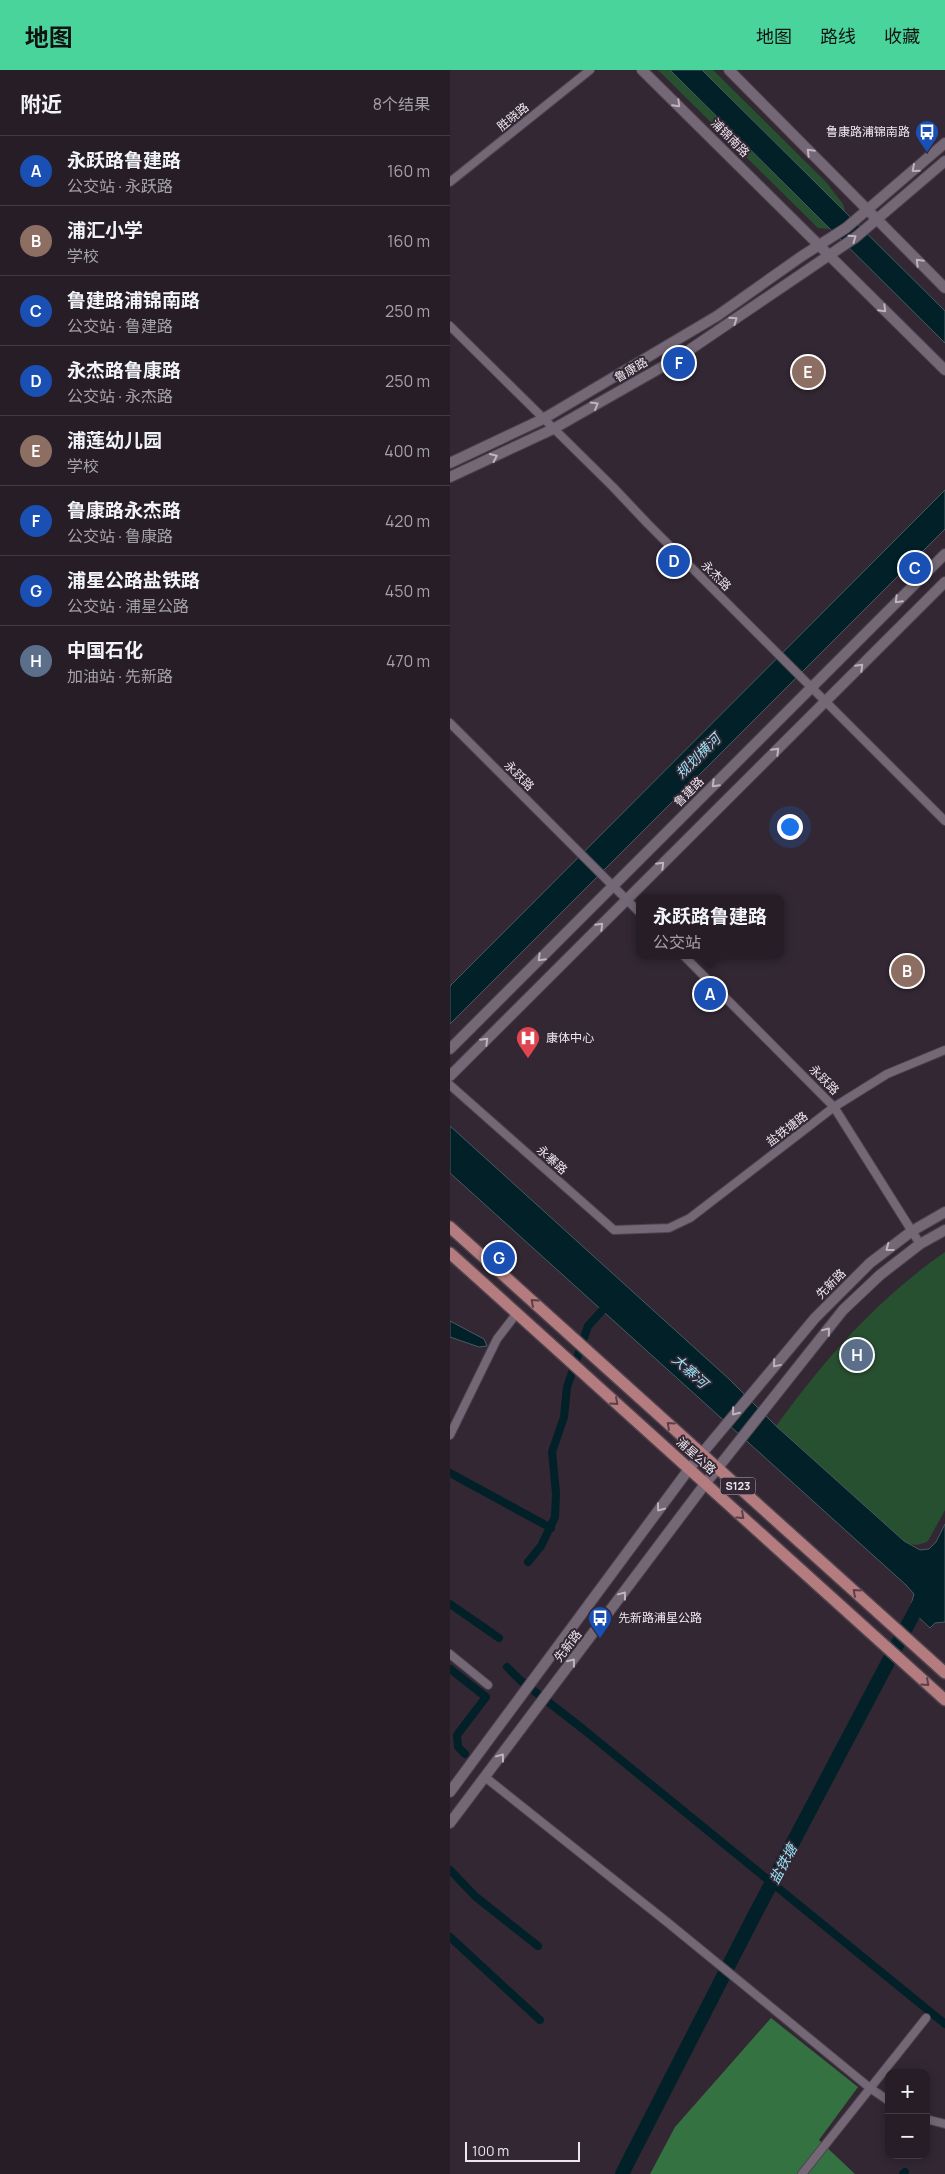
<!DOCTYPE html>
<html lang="zh">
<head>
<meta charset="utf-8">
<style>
  body { margin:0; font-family:Manrope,"Noto Sans SC",sans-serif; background:#322a32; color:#f1f3f6 }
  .controls { position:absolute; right:15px; bottom:15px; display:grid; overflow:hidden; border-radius:10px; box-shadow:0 2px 12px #0003 }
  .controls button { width:45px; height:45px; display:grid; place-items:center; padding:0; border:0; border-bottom:1px solid #423b43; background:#261d26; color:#f1f3f6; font:25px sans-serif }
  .scale { position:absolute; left:15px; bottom:12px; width:115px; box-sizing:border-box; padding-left:5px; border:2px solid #eee6ee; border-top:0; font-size:14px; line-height:18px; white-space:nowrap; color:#eee6ee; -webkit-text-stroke:4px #322733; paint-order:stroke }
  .you { position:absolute; left:339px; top:756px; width:18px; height:18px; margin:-12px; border:4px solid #fff; border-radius:50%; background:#1a73e8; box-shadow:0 0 0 8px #1a73e833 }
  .badge { display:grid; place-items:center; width:32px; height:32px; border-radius:50%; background:#49d49c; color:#fff; font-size:16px; font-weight:700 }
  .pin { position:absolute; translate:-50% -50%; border:2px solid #fff; box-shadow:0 1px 5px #0006 }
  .popup { position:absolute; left:186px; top:824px; width:148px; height:65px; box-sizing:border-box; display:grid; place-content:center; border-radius:10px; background:#261d26; filter:drop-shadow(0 1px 4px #0005); font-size:16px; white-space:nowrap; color:#a4a2a7 }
  .popup b { font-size:19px; color:#f1f3f6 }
  .popup::after { content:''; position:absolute; left:50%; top:100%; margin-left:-10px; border:10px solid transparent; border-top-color:#261d26 }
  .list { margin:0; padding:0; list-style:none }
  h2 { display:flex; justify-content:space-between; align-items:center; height:65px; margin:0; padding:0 20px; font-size:21px }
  h2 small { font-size:16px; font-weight:400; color:#a4a2a7 }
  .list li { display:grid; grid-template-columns:32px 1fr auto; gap:15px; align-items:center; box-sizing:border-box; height:70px; padding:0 20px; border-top:1px solid #423b43 }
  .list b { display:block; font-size:19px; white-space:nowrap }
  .list p { margin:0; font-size:16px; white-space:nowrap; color:#a4a2a7 }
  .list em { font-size:16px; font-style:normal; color:#a4a2a7 }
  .map { position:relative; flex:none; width:495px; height:2104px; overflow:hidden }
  header { display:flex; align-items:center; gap:30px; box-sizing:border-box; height:70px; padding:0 25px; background:#49d49c; color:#111 }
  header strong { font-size:24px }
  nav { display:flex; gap:28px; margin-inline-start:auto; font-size:18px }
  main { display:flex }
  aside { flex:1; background:#261d26 }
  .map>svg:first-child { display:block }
  .green { fill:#275030 }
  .forest { fill:#357242 }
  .water { fill:#012028; stroke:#485b63 }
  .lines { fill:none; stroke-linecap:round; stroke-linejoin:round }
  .canal { stroke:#012028; stroke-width:8 }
  .river { stroke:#012028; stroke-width:14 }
  .street-casing { stroke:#4d434d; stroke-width:10 }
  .secondary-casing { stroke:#4d434d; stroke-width:12 }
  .primary-casing { stroke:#4d434d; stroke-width:14 }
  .street { stroke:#756876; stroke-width:8 }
  .secondary { stroke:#756876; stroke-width:10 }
  .primary { stroke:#b47c7e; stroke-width:11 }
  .oneway { stroke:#beb4be }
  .oneway2 { stroke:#59404a }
  .labels { text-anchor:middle; stroke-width:4; stroke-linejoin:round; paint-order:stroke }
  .shield { fill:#322733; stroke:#b6adb6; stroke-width:1 }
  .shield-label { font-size:11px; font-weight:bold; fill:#eee6ee }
  .street-label { font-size:12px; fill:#eee6ee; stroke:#322733 }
  .poi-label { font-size:12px; fill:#eee6ee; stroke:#322733; text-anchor:start }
  .water-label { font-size:14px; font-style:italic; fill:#99e2f6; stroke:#322733 }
</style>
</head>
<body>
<header>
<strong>地图</strong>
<nav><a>地图</a><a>路线</a><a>收藏</a></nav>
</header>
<main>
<aside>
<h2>附近<small>8个结果</small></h2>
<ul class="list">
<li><span class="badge" style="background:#1a4fb4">A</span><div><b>永跃路鲁建路</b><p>公交站 · 永跃路</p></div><em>160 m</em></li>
<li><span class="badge" style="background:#8d6e63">B</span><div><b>浦汇小学</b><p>学校</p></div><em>160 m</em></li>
<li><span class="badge" style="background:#1a4fb4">C</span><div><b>鲁建路浦锦南路</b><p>公交站 · 鲁建路</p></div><em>250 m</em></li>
<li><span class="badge" style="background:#1a4fb4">D</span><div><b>永杰路鲁康路</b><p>公交站 · 永杰路</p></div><em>250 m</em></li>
<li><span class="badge" style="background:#8d6e63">E</span><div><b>浦莲幼儿园</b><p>学校</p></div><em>400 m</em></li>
<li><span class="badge" style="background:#1a4fb4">F</span><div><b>鲁康路永杰路</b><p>公交站 · 鲁康路</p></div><em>420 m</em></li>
<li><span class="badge" style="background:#1a4fb4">G</span><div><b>浦星公路盐铁路</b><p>公交站 · 浦星公路</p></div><em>450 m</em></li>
<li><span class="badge" style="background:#5c6f8a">H</span><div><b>中国石化</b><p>加油站 · 先新路</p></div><em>470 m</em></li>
</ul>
</aside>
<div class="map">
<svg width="495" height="2104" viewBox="0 0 495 2104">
  <rect width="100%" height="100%" fill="#322733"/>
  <path class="green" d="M208,0H220L380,159L368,158Z
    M252,0H263L376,112L393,134L396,144Z
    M495,1182V1440L478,1471C469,1476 462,1476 454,1471L326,1356C376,1288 426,1230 495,1182Z"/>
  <path class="forest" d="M321,1948L408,2017L369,2070L405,2104H200L225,2057Z"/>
  <path class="water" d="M220,0H252L495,241V273Z
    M495,420V459L0,954V916Z
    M0,1056L279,1309L326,1356L454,1471L470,1480L479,1479L486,1472L495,1454V1552L485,1553L480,1558L460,1539L464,1524L456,1515L0,1103Z
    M0,1251L34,1269L37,1276L29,1277L0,1267Z"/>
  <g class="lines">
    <path class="canal" d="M0,1403L101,1458
      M78,1492L91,1476L105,1447L106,1423L102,1382L114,1347L117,1317L138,1256L158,1234
      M0,1534L49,1568
      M57,1597L70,1610L133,1659L495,1954
      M0,1599L36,1627L7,1665L8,1677L15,1684
      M0,1800L26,1827L88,1876
      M0,1867L90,1950
      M453,2104L455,2102"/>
    <path class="river" d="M172,2104L303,1848L473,1526"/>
    <g class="street-casing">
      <path id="street" d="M0,112L140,0
        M0,256L163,417L198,454L495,751
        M0,653L190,843
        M233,885L384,1037L470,1174
        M0,1015L164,1160L219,1158L240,1148L384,1037L437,1004L495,980
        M0,1365L47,1269L67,1243
        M0,1584L38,1615
        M35,1707L217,1852L420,2018L439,2031
        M476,2049L495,2054
        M352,2104L476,1948"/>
    </g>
    <g class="secondary-casing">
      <path id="secondary" d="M192,0L495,300
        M279,0L495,218
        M0,393L93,349L267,246L352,186L396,158L495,73
        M0,407L103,359L226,289L406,167L495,91
        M0,979L495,484
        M0,1006L495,512
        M0,1722L239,1399L365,1248L420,1193L462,1161L495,1142
        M0,1753L255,1414L393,1240L430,1205L470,1174L495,1160"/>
    </g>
    <g class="primary-casing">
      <path id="primary" d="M0,1157L495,1603
        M0,1183L495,1630"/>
    </g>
    <use href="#street" class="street"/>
    <use href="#secondary" class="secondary"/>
    <use href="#primary" class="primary"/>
  </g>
  <defs><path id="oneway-chevron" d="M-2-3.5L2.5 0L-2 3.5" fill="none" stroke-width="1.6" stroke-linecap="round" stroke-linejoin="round" transform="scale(1.25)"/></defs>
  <g class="oneway">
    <use href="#oneway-chevron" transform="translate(227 34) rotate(45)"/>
    <use href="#oneway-chevron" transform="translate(360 82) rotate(-135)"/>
    <use href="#oneway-chevron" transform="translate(465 99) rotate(139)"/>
    <use href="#oneway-chevron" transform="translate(403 168) rotate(-35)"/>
    <use href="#oneway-chevron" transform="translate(469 192) rotate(-135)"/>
    <use href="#oneway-chevron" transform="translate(433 239) rotate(45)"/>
    <use href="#oneway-chevron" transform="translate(284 250) rotate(-35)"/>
    <use href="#oneway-chevron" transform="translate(145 335) rotate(-30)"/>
    <use href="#oneway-chevron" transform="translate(44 387) rotate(-25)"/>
    <use href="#oneway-chevron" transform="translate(448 530) rotate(135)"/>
    <use href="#oneway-chevron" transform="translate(410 597) rotate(-45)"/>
    <use href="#oneway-chevron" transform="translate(326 681) rotate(-45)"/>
    <use href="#oneway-chevron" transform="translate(265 714) rotate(135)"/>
    <use href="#oneway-chevron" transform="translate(211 795) rotate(-45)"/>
    <use href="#oneway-chevron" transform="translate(150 856) rotate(-45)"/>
    <use href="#oneway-chevron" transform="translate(91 888) rotate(135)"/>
    <use href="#oneway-chevron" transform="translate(35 971) rotate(-45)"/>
    <use href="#oneway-chevron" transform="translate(439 1178) rotate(143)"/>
    <use href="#oneway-chevron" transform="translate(377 1261) rotate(-51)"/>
    <use href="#oneway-chevron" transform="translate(326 1294) rotate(130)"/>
    <use href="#oneway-chevron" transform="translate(285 1342) rotate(129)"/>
    <use href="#oneway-chevron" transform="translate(210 1438) rotate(127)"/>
    <use href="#oneway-chevron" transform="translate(173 1525) rotate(-53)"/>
    <use href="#oneway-chevron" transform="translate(122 1592) rotate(-52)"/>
    <use href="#oneway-chevron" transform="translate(51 1687) rotate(-53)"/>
  </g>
  <g class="oneway2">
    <use href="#oneway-chevron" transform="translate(84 1232) rotate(-138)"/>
    <use href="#oneway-chevron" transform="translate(165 1332) rotate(42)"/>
    <use href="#oneway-chevron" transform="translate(220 1355) rotate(-138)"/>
    <use href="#oneway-chevron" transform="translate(291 1446) rotate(42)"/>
    <use href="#oneway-chevron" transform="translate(406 1522) rotate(-138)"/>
    <use href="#oneway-chevron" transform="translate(476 1613) rotate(42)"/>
  </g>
  <defs>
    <g id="bus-pin" transform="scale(1.25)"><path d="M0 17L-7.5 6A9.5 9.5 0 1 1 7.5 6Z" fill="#1a4fb4" stroke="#322733"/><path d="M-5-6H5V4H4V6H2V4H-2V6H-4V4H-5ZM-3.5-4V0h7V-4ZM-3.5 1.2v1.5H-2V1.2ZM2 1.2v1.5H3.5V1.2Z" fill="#fff"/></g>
    <g id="hospital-pin" transform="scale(1.25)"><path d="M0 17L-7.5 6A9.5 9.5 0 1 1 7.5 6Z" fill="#e0444e" stroke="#322733"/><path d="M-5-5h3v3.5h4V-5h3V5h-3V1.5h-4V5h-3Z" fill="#fff"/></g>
  </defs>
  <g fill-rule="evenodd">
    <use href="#bus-pin" x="477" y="62"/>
    <use href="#hospital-pin" x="78" y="968"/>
    <use href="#bus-pin" x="150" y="1548"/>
  </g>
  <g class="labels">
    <rect class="shield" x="270.5" y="1407.5" width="35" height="17" rx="4"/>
    <g class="shield-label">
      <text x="288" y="1420">S123</text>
    </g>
    <g class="street-label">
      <text transform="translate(63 47) rotate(-39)" y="4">胜晓路</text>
      <text transform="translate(280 68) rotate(45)" y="4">浦锦南路</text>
      <text transform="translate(181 300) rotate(-30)" y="4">鲁康路</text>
      <text transform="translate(266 506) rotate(45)" y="4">永杰路</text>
      <text transform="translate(69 706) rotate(45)" y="4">永跃路</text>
      <text transform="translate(239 722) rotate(-45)" y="4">鲁建路</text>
      <text transform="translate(374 1010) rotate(45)" y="4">永跃路</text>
      <text transform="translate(337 1059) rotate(-37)" y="4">盐铁塘路</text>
      <text transform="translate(102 1090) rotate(42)" y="4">永寨路</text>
      <text transform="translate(381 1214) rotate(-45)" y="4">先新路</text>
      <text transform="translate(246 1386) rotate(42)" y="4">浦星公路</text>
      <text transform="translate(118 1576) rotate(-52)" y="4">先新路</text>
    </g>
    <g class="poi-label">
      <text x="460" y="66" text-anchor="end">鲁康路浦锦南路</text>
      <text x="96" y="972">康体中心</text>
      <text x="168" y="1552">先新路浦星公路</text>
    </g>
    <g class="water-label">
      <text transform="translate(248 686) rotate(-45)" y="5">规划横河</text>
      <text transform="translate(240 1301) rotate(42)" y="5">大寨河</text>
      <text transform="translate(333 1794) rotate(-62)" y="5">盐铁塘</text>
    </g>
  </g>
</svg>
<div class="controls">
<button>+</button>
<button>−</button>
</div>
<div class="scale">100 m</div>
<div class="you"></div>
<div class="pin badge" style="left:260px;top:924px;background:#1a4fb4">A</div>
<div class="popup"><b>永跃路鲁建路</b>公交站</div>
<div class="pin badge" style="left:457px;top:901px;background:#8d6e63">B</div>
<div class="pin badge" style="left:465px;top:498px;background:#1a4fb4">C</div>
<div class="pin badge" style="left:224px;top:491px;background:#1a4fb4">D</div>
<div class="pin badge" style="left:358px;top:302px;background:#8d6e63">E</div>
<div class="pin badge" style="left:229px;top:293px;background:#1a4fb4">F</div>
<div class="pin badge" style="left:49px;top:1188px;background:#1a4fb4">G</div>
<div class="pin badge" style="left:407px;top:1285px;background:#5c6f8a">H</div>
</div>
</main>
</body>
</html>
